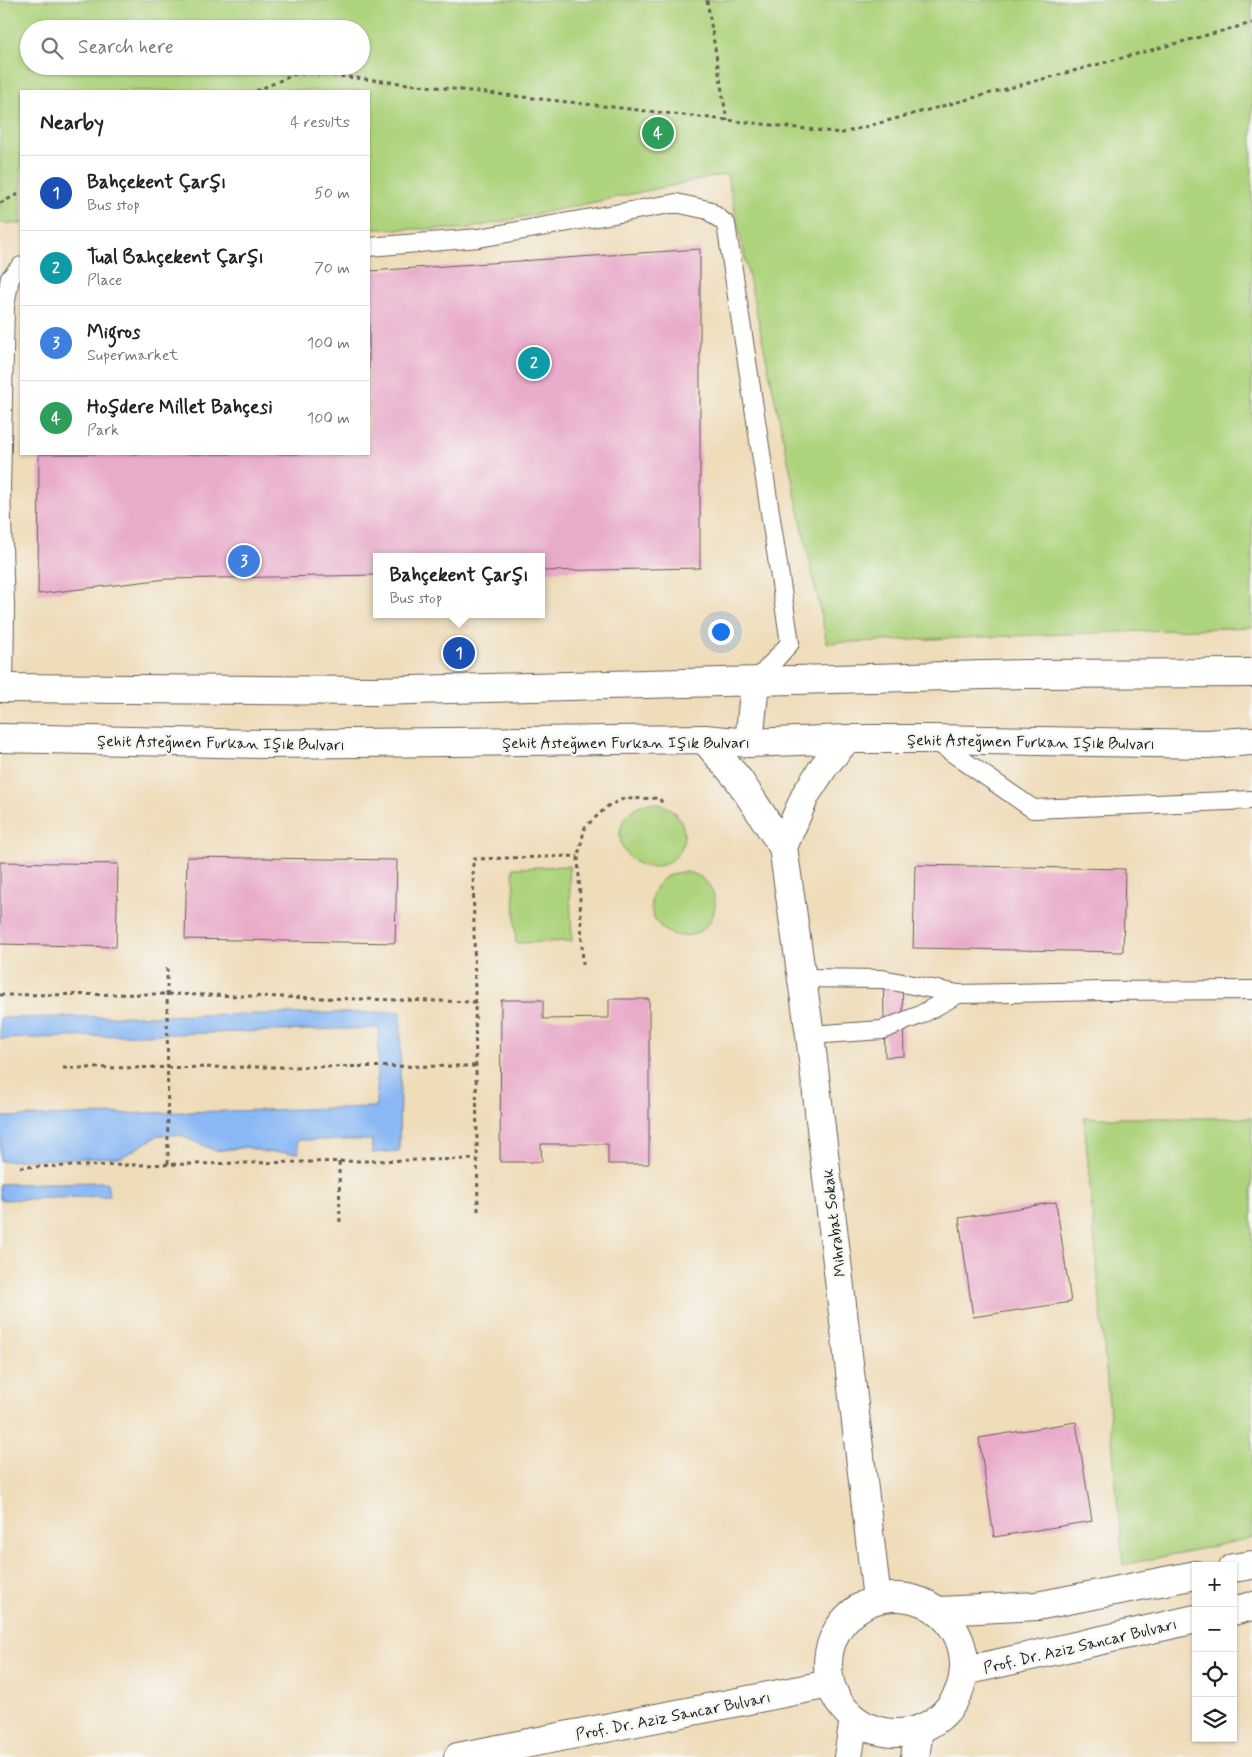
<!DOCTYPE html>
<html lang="en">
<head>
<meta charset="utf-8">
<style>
  body { margin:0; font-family:Mynerve,sans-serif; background:#f6f6f6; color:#222 }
  .controls { position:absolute; right:15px; bottom:15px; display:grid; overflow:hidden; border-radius:0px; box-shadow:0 1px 4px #0004 }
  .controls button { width:45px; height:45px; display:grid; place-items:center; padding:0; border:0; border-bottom:1px solid #e0e0e0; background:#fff; color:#222; font:25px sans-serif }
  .you { position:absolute; left:720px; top:631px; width:18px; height:18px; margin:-12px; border:4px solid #fff; border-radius:50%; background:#1a73e8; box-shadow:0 0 0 8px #1a73e833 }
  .badge { display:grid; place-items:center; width:32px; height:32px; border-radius:50%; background:#111827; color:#fff; font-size:16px; font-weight:700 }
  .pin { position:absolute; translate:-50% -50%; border:2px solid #fff; box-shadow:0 1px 5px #0006 }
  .popup { position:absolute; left:373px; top:553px; width:172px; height:65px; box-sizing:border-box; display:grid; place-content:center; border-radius:0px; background:#fff; filter:drop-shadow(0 1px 4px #0005); font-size:16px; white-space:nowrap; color:#767676 }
  .popup b { font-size:19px; color:#222 }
  .popup::after { content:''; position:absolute; left:50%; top:100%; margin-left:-10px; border:10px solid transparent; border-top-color:#fff }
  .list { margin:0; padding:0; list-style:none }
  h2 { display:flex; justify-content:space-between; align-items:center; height:65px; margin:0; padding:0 20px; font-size:21px }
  h2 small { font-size:16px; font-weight:400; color:#767676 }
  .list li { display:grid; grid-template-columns:32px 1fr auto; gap:15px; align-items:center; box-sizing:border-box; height:75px; padding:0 20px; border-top:1px solid #e0e0e0 }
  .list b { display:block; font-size:19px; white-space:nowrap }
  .list p { margin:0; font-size:16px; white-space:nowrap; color:#767676 }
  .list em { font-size:16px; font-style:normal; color:#767676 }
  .icon { flex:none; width:28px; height:28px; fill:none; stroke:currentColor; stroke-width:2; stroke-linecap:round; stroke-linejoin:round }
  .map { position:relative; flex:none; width:1252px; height:1757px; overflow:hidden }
  .search { position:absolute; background:#fff; box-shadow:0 1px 4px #0004; left:20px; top:20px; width:350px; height:55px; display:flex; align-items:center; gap:12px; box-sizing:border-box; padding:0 18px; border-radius:28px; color:#767676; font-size:19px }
  .panel { position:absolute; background:#fff; box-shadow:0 1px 4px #0004; left:20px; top:90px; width:350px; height:365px; border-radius:0px }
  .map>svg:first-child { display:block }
  .green { fill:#aed37d; stroke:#65784c; fill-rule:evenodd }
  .water { fill:#89b8f4; stroke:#526a88 }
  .building { fill:#e9abca }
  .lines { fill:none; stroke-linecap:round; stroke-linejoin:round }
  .service-casing { stroke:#665f53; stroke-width:20 }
  .minor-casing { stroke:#665f53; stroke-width:30 }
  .tertiary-casing { stroke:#665f53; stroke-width:30 }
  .secondary-casing { stroke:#665f53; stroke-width:30 }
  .path { stroke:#665f53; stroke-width:3; stroke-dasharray:4 4; stroke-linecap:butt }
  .service { stroke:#fff; stroke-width:18 }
  .minor { stroke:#fff; stroke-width:28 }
  .tertiary { stroke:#fff; stroke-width:28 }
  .secondary { stroke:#fff; stroke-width:28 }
  .labels { text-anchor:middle; stroke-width:5; stroke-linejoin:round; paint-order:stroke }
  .street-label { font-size:16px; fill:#1c1c1c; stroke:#f6f6f2 }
</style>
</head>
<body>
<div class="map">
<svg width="1252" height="1757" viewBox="0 0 1252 1757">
  <rect width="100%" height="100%" fill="#f6f6f2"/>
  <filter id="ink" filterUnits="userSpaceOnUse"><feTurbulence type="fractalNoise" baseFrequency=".02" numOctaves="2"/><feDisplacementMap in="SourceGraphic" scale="10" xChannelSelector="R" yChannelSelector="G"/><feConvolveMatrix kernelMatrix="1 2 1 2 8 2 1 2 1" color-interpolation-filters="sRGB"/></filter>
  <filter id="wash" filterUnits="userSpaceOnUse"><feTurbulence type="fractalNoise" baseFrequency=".0096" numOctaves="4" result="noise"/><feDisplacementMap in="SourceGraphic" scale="20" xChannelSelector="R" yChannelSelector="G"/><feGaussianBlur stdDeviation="1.12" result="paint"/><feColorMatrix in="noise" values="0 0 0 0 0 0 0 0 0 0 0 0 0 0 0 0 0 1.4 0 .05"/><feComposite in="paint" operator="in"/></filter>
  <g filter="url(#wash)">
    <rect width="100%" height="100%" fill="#efdcb9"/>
    <path class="green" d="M0,0H1252V627L827,643L727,174L466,229H369V91H21V224L0,223ZM29,29H361V66H29Z
      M620 835a32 32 0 1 1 64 0a32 32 0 1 1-64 0Z
      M569,866L572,941L516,943L513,868Z
      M651 904a32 32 0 1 1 64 0a32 32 0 1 1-64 0Z
      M1084,1118H1252V1538L1123,1565Z"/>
    <path class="water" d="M401,1012L399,1151L372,1153V1140H297L299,1153L265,1152L246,1147L216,1151L180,1135H159L122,1157L0,1161V1117L376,1107L379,1028L0,1039V1018Z
      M107,1182L109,1196L0,1200V1184Z"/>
    <g id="blocks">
      <path class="building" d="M700,249V568L542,571V557H376V575L167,579L38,594L39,454H369V271Z
        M187,857L397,860L395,943L185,939Z
        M0,862L118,864L116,947L0,944Z
        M915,865L1125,869L1123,952L913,948Z
        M883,974H902L904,1056L885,1057Z
        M609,999H649V1164H608V1144H541L542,1162H500L501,1000H543V1019L609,1018Z
        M1056,1202L1071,1302L973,1317L959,1218Z
        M1076,1422L1092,1521L994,1537L979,1438Z"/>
    </g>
  </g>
  <g filter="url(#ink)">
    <use href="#blocks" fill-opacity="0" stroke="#665f53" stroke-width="1"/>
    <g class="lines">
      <g class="service-casing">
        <path id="service" d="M369,247L479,238L676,203L708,210L726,224L790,643L755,682
          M4,688L5,606L1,489L5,306L10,278L21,266
          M934,740L1033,809L1252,800
          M802,978L882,979L958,994L1103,991L1252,990
          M810,1035L882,1030L920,1015L958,994"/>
      </g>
      <g class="minor-casing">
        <path id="minor" d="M704,739L739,780L783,847L810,1035L877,1599
          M783,847L806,794L825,765L847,739
          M848,1757L854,1719
          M915,1757L919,1730"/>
      </g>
      <g class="tertiary-casing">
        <path id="tertiary" d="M1233,1568L1252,1565
          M828 1665a68 68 0 1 1 136 0a68 68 0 1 1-136 0Z
          M939,1611L1037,1606L1196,1575
          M1233,1611L1252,1606
          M964,1671L1196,1619
          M458,1757L830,1684"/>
      </g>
      <g class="secondary-casing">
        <path id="secondary" d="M0,688L375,691L1025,674L1252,673
          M0,738L265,744L704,739L749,743L847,739H933L1208,744L1252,741
          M749,743L755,682"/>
      </g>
      <path class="path" d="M707,0L727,121
        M256,91L295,74L311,73L842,133L1252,23
        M0,203L21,193
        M583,965L578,856L585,827L608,806L623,799L659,798L664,805
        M167,968L168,1165
        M0,995L167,994L476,1002
        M63,1068L476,1066
        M339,1162L340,1226
        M20,1167L477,1159
        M478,1211L473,859L578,856"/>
      <use href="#service" class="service"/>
      <use href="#minor" class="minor"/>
      <use href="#tertiary" class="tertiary"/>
      <use href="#secondary" class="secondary"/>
    </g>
  </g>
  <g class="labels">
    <g class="street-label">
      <text transform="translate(1031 741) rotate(1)" y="6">Şehit Asteğmen Furkan Işık Bulvarı</text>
      <text transform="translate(221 742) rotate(1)" y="6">Şehit Asteğmen Furkan Işık Bulvarı</text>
      <text x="626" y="748">Şehit Asteğmen Furkan Işık Bulvarı</text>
      <text transform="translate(833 1223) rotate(-97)" y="6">Mihrabat Sokak</text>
      <text transform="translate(1080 1645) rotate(-13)" y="6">Prof. Dr. Aziz Sancar Bulvarı</text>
      <text transform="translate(673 1715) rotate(-11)" y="6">Prof. Dr. Aziz Sancar Bulvarı</text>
    </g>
  </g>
</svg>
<div class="controls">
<button>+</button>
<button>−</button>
<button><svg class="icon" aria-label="locate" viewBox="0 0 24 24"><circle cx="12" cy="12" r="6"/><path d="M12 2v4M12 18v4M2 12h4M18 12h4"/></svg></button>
<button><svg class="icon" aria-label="layers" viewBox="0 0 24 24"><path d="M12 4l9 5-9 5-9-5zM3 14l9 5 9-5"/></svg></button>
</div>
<div class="you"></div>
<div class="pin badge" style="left:459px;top:653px;background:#1a4fb4">1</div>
<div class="popup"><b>Bahçekent Çarşı</b>Bus stop</div>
<div class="pin badge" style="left:534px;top:363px;background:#0f9aa8">2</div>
<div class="pin badge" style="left:244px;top:561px;background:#3f7fe0">3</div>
<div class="pin badge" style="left:658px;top:133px;background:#2e9e5b">4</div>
<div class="search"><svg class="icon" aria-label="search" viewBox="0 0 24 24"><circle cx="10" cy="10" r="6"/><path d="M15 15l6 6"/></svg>Search here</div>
<section class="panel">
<h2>Nearby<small>4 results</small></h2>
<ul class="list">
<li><span class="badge" style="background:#1a4fb4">1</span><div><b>Bahçekent Çarşı</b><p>Bus stop</p></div><em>50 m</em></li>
<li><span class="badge" style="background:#0f9aa8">2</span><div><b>Tual Bahçekent Çarşı</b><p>Place</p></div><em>70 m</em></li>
<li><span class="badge" style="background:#3f7fe0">3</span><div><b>Migros</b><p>Supermarket</p></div><em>100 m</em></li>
<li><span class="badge" style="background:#2e9e5b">4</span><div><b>Hoşdere Millet Bahçesi</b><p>Park</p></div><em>100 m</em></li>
</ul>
</section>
</div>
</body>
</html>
